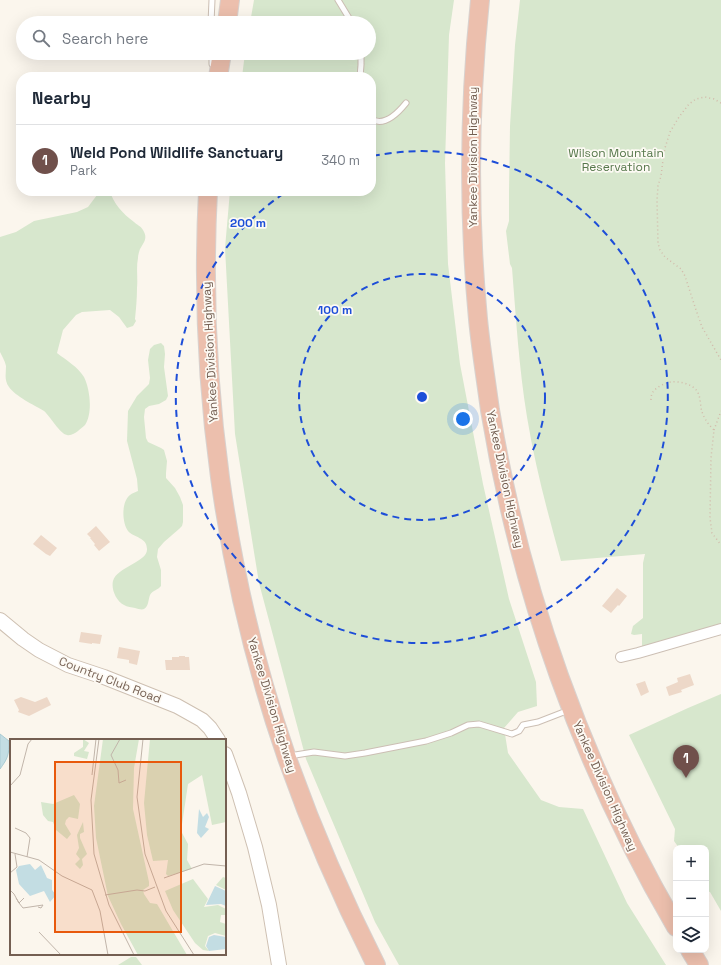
<!DOCTYPE html>
<html lang="en">
<head>
<meta charset="utf-8">
<style>
  body { margin:0; font-family:"Space Grotesk",sans-serif; background:#f6f6f7; color:#1f2937 }
  .controls { position:absolute; right:12px; bottom:12px; display:grid; overflow:hidden; border-radius:8px; box-shadow:0 4px 16px #0002 }
  .controls button { width:36px; height:36px; display:grid; place-items:center; padding:0; border:0; border-bottom:1px solid #e0e1e3; background:#fff; color:#1f2937; font:20px sans-serif }
  .you { position:absolute; left:463px; top:419px; width:14px; height:14px; margin:-10px; border:3px solid #fff; border-radius:50%; background:#1a73e8; box-shadow:0 0 0 6px #1a73e833 }
  .badge { display:grid; place-items:center; width:26px; height:26px; border-radius:50%; background:#70504b; color:#fff; font-size:13px; font-weight:700 }
  .pin { position:absolute; translate:-50% -33px; filter:drop-shadow(0 1px 2px #0008) }
  .pin::after { content:''; position:absolute; top:21px; width:14px; height:12px; background:inherit; clip-path:polygon(0 0,100% 0,50% 100%) }
  .list { margin:0; padding:0; list-style:none }
  h2 { display:flex; justify-content:space-between; align-items:center; height:52px; margin:0; padding:0 16px; font-size:17px }
  h2 small { font-size:13px; font-weight:400; color:#747a83 }
  .list li { display:grid; grid-template-columns:26px 1fr auto; gap:12px; align-items:center; box-sizing:border-box; height:72px; padding:0 16px; border-top:1px solid #e0e1e3 }
  .list b { display:block; font-size:15px; white-space:nowrap }
  .list p { margin:0; font-size:13px; white-space:nowrap; color:#747a83 }
  .list em { font-size:13px; font-style:normal; color:#747a83 }
  .icon { flex:none; width:22px; height:22px; fill:none; stroke:currentColor; stroke-width:2; stroke-linecap:round; stroke-linejoin:round }
  .map { position:relative; flex:none; width:721px; height:965px; overflow:hidden }
  .search { position:absolute; background:#fff; box-shadow:0 4px 16px #0002; left:16px; top:16px; width:360px; height:44px; display:flex; align-items:center; gap:10px; box-sizing:border-box; padding:0 14px; border-radius:22px; color:#747a83; font-size:15px }
  .panel { position:absolute; background:#fff; box-shadow:0 4px 16px #0002; left:16px; top:72px; width:360px; height:124px; border-radius:16px }
  .map>svg:first-child { display:block }
  .green { fill:#d7e7cd }
  .water { fill:#c3dde3; stroke:#abccd3 }
  .building { fill:#edd8c8 }
  .lines { fill:none; stroke-linecap:round; stroke-linejoin:round }
  .lane-casing { stroke:#ccbfb4; stroke-width:7 }
  .street-casing { stroke:#ccbfb4; stroke-width:12 }
  .secondary-casing { stroke:#cec0b2; stroke-width:16 }
  .highway-casing { stroke:#d8d2cf; stroke-width:20 }
  .path { stroke:#d2bbab; stroke-width:1.5; stroke-dasharray:1 3; stroke-linecap:butt }
  .lane { stroke:#fff; stroke-width:5 }
  .street { stroke:#fff; stroke-width:10 }
  .secondary { stroke:#fff; stroke-width:14 }
  .highway { stroke:#ecbfad; stroke-width:18 }
  .ring { fill:none; stroke:#1d4ed8; stroke-width:2; stroke-dasharray:7 5 }
  .labels { text-anchor:middle; stroke-width:3.5; stroke-linejoin:round; paint-order:stroke }
  .park-label { font-size:12px; fill:#57784c; stroke:#fdfaf4 }
  .street-label { font-size:12px; fill:#745f52; stroke:#fdfaf4 }
  .inset-road { fill:none; stroke:#c1b5aa; stroke-width:1 }
  .view { fill:#e8590c; fill-opacity:0.15; stroke:#e8590c; stroke-width:2 }
  .inset-edge { fill:none; stroke:#745f52; stroke-width:2 }
  .centre { fill:#1d4ed8; stroke:#fdfaf4; stroke-width:2 }
  .ring-label { font-size:12px; text-anchor:middle; font-weight:bold; fill:#1d4ed8; stroke:#fdfaf4; stroke-width:3.5; stroke-linejoin:round; paint-order:stroke }
</style>
</head>
<body>
<div class="map">
<svg width="721" height="965" viewBox="0 0 721 965">
  <rect width="100%" height="100%" fill="#fbf6ed"/>
  <path class="green" d="M254,0H454L449,35L445,163L448,264L460,364L483,484L509,599L536,682L537,706L518,712L504,728L508,753L541,800L559,807L583,809L627,903L666,965H399L375,922L306,759L259,583L235,434L225,248L230,191H371V77H242L245,53H369V23H250Z
    M520,0H721V624L642,649V634L634,635L631,634L633,626L643,618V563L645,554L561,561C548,514 535,466 527,417C519,368 516,318 512,268L510,264L506,231L509,221V192L510,126L515,45Z
    M100,191H110C113,203 123,214 134,222C137,225 141,226 143,230C148,238 144,242 140,249C139,252 138,255 138,258C136,268 138,278 137,288C137,298 136,309 135,319L136,321L133,326L127,328L119,317L110,310L82,312L76,315L63,330L57,353C66,360 78,367 84,377C90,389 93,413 85,425C83,427 80,429 78,431C75,433 71,436 67,435C60,434 50,416 44,411C34,405 15,396 9,387C4,380 6,374 6,366C5,361 2,356 0,352V237L16,232L34,221L77,212L88,207Z
    M161,343L164,346L165,354L164,367L168,396L166,400L159,404L149,406L145,409L144,417L146,438L148,442L161,448L164,450L167,461L166,473V478L175,488L180,497L183,505V522L182,526L179,529L164,542L158,549L157,557L161,570V586C158,590 153,590 150,595C148,600 149,606 144,609C142,610 138,609 135,608C132,607 127,607 124,605C116,601 111,589 113,581C117,567 148,562 147,549C147,537 134,538 128,531C122,523 121,502 130,495C132,493 136,492 138,491L137,479L127,441L128,411L137,396L149,384L150,378L148,360L150,349L154,345Z
    M721,694V911L710,892L706,891V848H679L674,841L675,829L629,735L688,708Z
    M131,957H136L142,965H118Z"/>
  <path class="water" d="M0,734L9,741C9,755 8,758 0,769Z"/>
  <path class="building" d="M96,526L110,542L99,551L94,545L95,544L90,538H91L87,534Z
    M41,535L57,548L50,556L46,554L33,544Z
    M617,588L627,596L619,606L618,605L611,613L602,606Z
    M81,632L102,635L100,644L92,643V644L79,642Z
    M119,647L140,651L137,665L129,663V660L117,658Z
    M179,656H185V657H189L190,670H166L165,660H172V657H179Z
    M690,674L694,685L681,690L682,692L669,696L666,687L678,682L677,678Z
    M645,681L649,692L641,696L636,684Z
    M21,697L35,702L47,697L51,705L29,716L18,712L19,710L14,700Z"/>
  <g class="lines">
    <g class="lane-casing">
      <path id="lane" d="M338,0L352,23
        M211,23L212,0
        M212,53V64
        M360,77L361,65V53
        M371,119C384,127 398,113 406,103
        M289,756L314,752L345,756L365,753L426,741L451,733L468,725L479,724L512,734L519,731L523,725L538,722L569,710"/>
    </g>
    <g class="street-casing">
      <path id="street" d="M621,657L638,653L721,629"/>
    </g>
    <g class="secondary-casing">
      <path id="secondary" d="M0,620L23,639L39,650L68,665L104,677L177,706L202,720L210,728L218,740
        M225,754L239,793L255,847L269,905L279,965"/>
    </g>
    <g class="highway-casing">
      <path id="highway" d="M480,0C469,106 468,213 478,319C481,350 486,380 490,410C520,591 583,768 676,927
        M227,23L230,0
        M218,77L222,53
        M208,191C198,383 224,576 287,758C312,829 342,898 376,965
        M690,950L699,965"/>
    </g>
    <path class="path" d="M721,103L714,99L705,97L696,99L689,104L679,117L670,132L665,148L663,160L661,176L658,186L657,200L658,243L660,250L665,257L681,269L685,276L696,310L702,327L721,360
      M651,400C651,392 654,390 660,386C664,384 668,382 672,382C680,381 692,384 697,391C701,397 700,406 702,412C705,420 709,425 714,430L711,458L710,518L712,533L721,545
      M714,430L721,411"/>
    <use href="#lane" class="lane"/>
    <use href="#street" class="street"/>
    <use href="#secondary" class="secondary"/>
    <use href="#highway" class="highway"/>
  </g>
  <g class="ring">
    <circle cx="422" cy="397" r="123"/>
    <path d="M373 156A246 246 0 1 1 286 192"/>
  </g>
  <g class="labels">
    <g class="park-label">
      <text x="616" y="157">Wilson Mountain<tspan x="616" dy="14">Reservation</tspan></text>
    </g>
    <g class="street-label">
      <text transform="translate(473 157) rotate(-90)" y="4">Yankee Division Highway</text>
      <text transform="translate(210 352) rotate(-93)" y="4">Yankee Division Highway</text>
      <text transform="translate(505 479) rotate(78)" y="4">Yankee Division Highway</text>
      <text transform="translate(110 680) rotate(21)" y="4">Country Club Road</text>
      <text transform="translate(272 705) rotate(73)" y="4">Yankee Division Highway</text>
      <text transform="translate(605 786) rotate(66)" y="4">Yankee Division Highway</text>
    </g>
  </g>
  <g transform="translate(10 739)">
    <rect width="216" height="216" fill="#fbf6ed"/>
    <path d="M73,0L79,4L74,12L79,13L77,20L64,17V14L73,8ZM93,0H129L124,29L123,70L139,143V147L133,151L134,155L140,164L147,165L177,216H128L111,185L98,157L86,99L84,67ZM140,0H216V83L202,86L192,36L178,45L171,92L178,105L177,121L182,130L158,137L156,135L158,121L143,122L137,96L134,64ZM64,56L70,65L68,80L59,78L56,81L55,85L61,95L57,100L46,91L43,83L38,82L33,76L31,63L43,65ZM73,83L74,93L70,95V99L77,115L72,120L73,126L70,130L65,125L70,120L66,115L69,109L67,96ZM213,138L216,139V151L206,146ZM183,140L198,160L194,168L208,166L216,170V176H211L210,183L216,185V197L205,194L198,197L195,207L199,212L193,211L185,204L163,171L155,152Z" fill="#d7e7cd"/>
    <path d="M189,70L193,78L197,74L199,78L195,88L199,90L191,99L187,94ZM20,125L25,131L31,126L37,139L42,141V151L46,156L40,163L34,152L20,157L9,145L6,131L9,127ZM205,147L216,152V167L211,165L196,166ZM204,196L216,198V210L199,212L196,207L199,198Z" fill="#c3dde3"/>
    <path class="inset-road" d="M89,0L81,61L84,115L99,166L124,216M110,0L101,16L108,31L109,44L116,41M133,0L127,58L135,115L156,172L184,216M82,36L86,0M0,47L10,36L18,5L22,0M5,89L16,94L20,99L17,118M0,113L29,121L52,137L82,151L90,172L98,216M0,134L7,128L5,115M154,139L194,125L216,127M0,151L4,155L9,164L6,159M95,156L127,151L135,152L145,148M14,159L9,164L13,169L33,166L31,169L28,168M29,193L51,216"/>
    <path class="view" d="M45,23H171V193H45Z"/>
    <rect width="216" height="216" class="inset-edge"/>
  </g>
  <circle cx="422" cy="397" r="6" class="centre"/>
  <g class="ring-label">
    <text x="248" y="227">200 m</text>
    <text x="335" y="314">100 m</text>
  </g>
</svg>
<div class="controls">
<button>+</button>
<button>−</button>
<button><svg class="icon" aria-label="layers" viewBox="0 0 24 24"><path d="M12 4l9 5-9 5-9-5zM3 14l9 5 9-5"/></svg></button>
</div>
<div class="you"></div>
<div class="pin badge" style="left:686px;top:778px">1</div>
<div class="search"><svg class="icon" aria-label="search" viewBox="0 0 24 24"><circle cx="10" cy="10" r="6"/><path d="M15 15l6 6"/></svg>Search here</div>
<section class="panel">
<h2>Nearby<small></small></h2>
<ul class="list">
<li><span class="badge">1</span><div><b>Weld Pond Wildlife Sanctuary</b><p>Park</p></div><em>340 m</em></li>
</ul>
</section>
</div>
</body>
</html>
